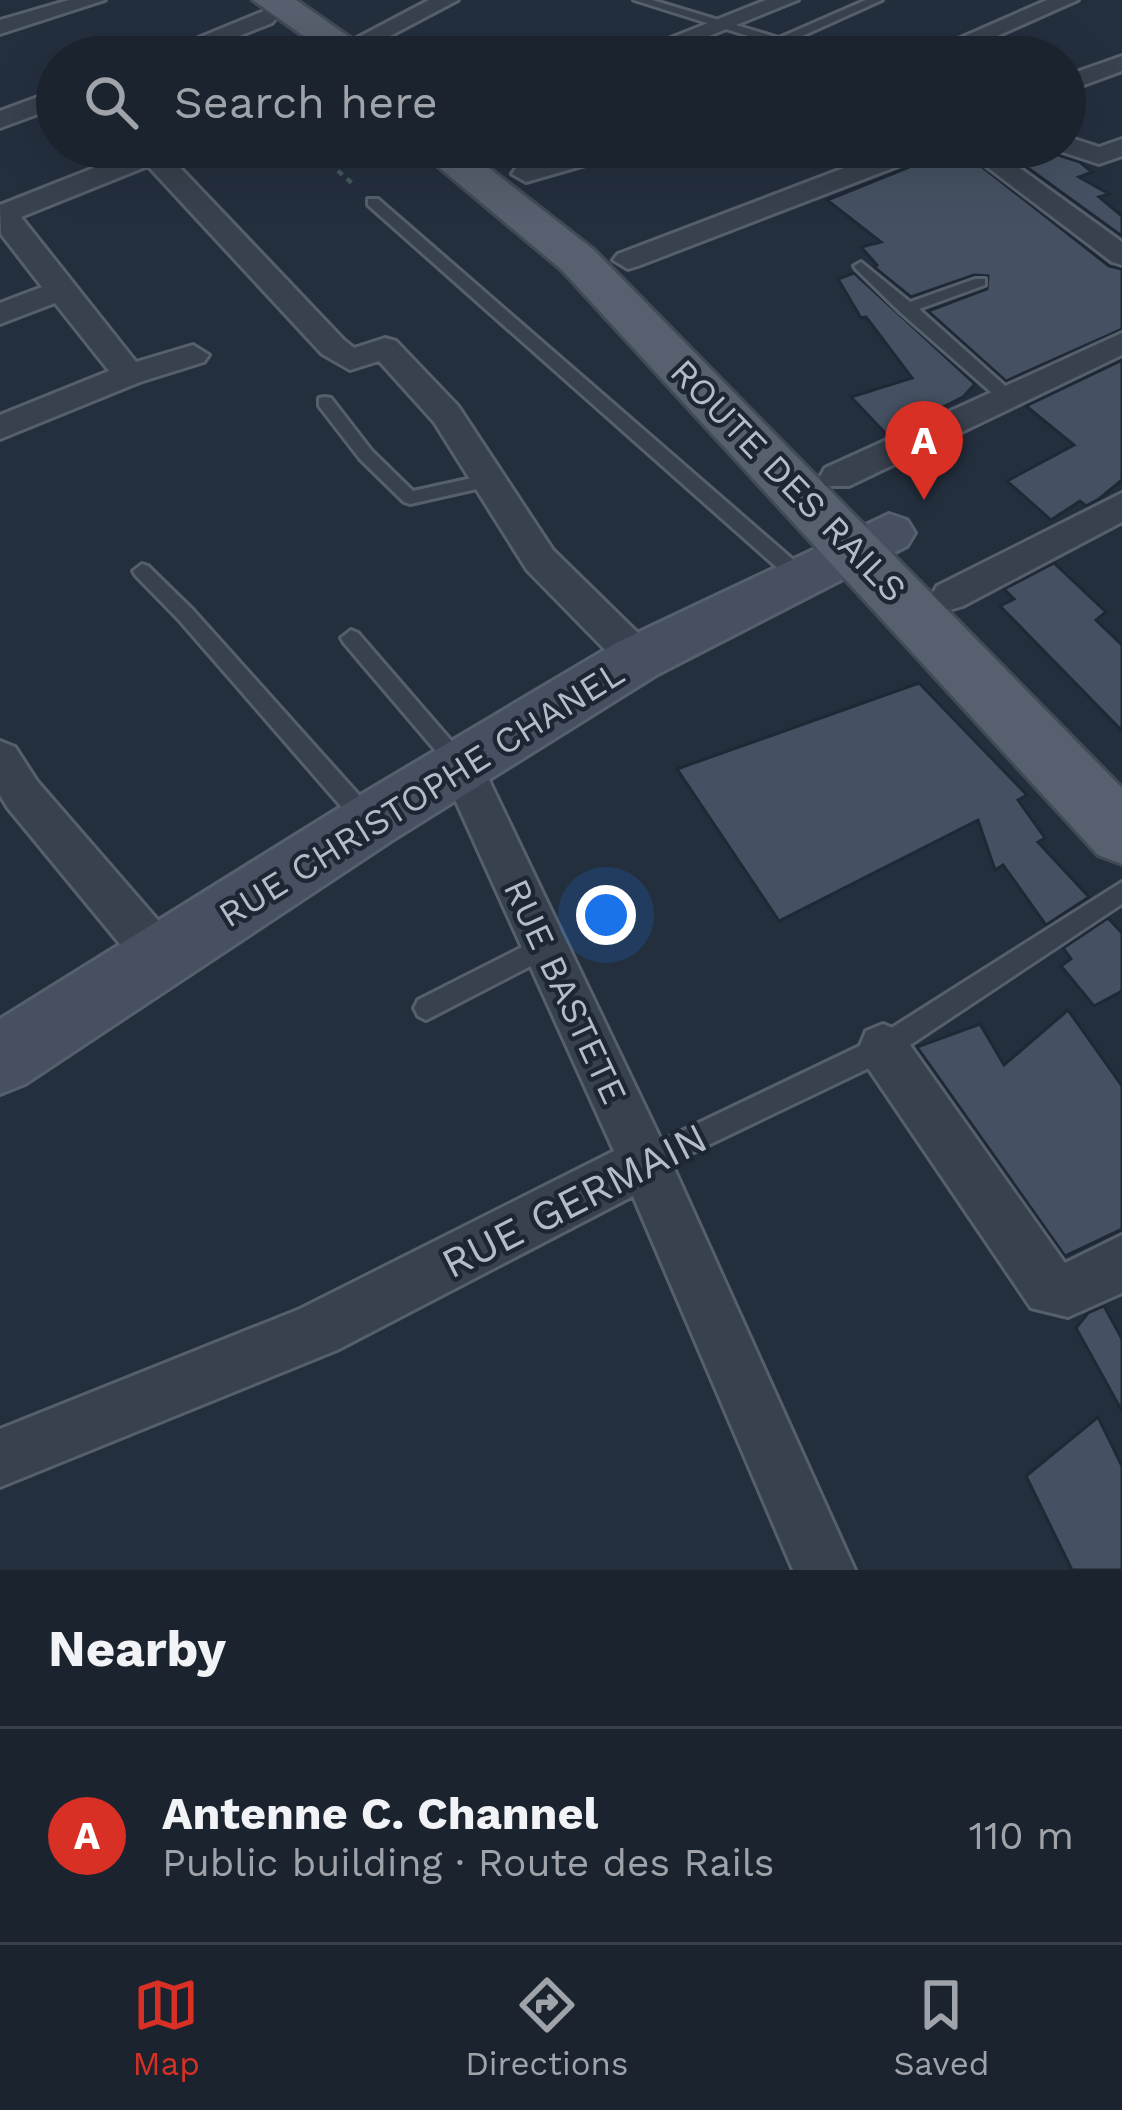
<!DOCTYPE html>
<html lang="en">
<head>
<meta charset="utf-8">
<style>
  body { margin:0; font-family:"Work Sans",sans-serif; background:#242b36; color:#f1f3f6 }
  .you { position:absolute; left:606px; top:915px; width:42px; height:42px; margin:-30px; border:9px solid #fff; border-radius:50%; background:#1a73e8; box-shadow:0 0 0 18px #1a73e833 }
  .badge { display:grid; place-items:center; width:78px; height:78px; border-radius:50%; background:#d93025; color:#fff; font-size:39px; font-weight:700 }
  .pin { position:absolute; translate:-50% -99px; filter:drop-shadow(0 3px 6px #0008) }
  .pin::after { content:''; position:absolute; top:63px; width:42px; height:36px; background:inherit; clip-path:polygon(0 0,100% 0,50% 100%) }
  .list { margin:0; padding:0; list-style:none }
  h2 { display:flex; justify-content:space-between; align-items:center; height:156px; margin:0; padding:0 48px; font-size:51px }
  h2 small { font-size:39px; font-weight:400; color:#a0a4aa }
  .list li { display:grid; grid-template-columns:78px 1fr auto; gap:36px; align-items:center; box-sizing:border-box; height:216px; padding:0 48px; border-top:3px solid #39404a }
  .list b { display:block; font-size:45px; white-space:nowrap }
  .list p { margin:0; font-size:39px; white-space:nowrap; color:#a0a4aa }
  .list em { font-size:39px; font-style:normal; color:#a0a4aa }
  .icon { flex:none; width:66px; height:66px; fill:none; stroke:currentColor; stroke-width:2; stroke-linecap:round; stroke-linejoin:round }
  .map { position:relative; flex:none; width:1122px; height:1570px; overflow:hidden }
  .search { position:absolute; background:#1b232e; box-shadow:0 12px 48px #0002; left:36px; right:36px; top:36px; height:132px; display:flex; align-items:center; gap:30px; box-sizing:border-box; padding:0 42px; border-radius:66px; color:#a0a4aa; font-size:45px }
  .sheet { height:372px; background:#1b232e }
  nav { display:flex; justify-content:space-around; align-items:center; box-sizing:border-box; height:168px; border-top:3px solid #39404a; background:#1b232e; font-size:33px; color:#a0a4aa }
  nav a { display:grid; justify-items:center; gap:6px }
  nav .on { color:#d93025 }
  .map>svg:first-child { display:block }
  .building { fill:#455162; stroke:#1f2835; stroke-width:3 }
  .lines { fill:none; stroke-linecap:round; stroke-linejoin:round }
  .lane-casing { stroke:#565f6c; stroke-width:6 }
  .street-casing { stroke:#565f6c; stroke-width:6 }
  .secondary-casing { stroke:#565f6c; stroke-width:6 }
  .primary-casing { stroke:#414a57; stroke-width:6 }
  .path { stroke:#44595c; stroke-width:4.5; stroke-dasharray:6 6; stroke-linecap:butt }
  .lane { fill:#38414e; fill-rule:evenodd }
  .street { fill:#38414e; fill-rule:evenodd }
  .secondary { fill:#465061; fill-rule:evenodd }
  .primary { fill:#56606e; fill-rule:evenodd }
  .labels { text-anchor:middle; stroke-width:9; stroke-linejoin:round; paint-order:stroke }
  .street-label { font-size:36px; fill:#b4bcc9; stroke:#1d2633 }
  .near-street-label { font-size:42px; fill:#b4bcc9; stroke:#1d2633 }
</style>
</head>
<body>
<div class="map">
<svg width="1122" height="1570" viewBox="0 0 1122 1570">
  <rect width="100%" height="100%" fill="#242f3e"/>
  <path class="building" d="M940,147H957L1109,266L1122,269V329L1006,381L928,311L987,289L988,276L974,275L911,297L874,267L877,265L861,247L881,242L827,200L934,157Z
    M999,147H1053L1055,154L1080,162L1092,172L1079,177L1109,194L1099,197L1122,216V236Z
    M854,273L975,384L963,397L887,435L851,397L912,378L866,317L861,318L838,279Z
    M1122,360V480L1099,499L1086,506L1080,501L1051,520L1007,481L1074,445L1026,406Z
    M1054,563L1106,612L1096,620L1122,645V731L1000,606L1014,599L1004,589Z
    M919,683L1027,795L1018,800L1045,838L1038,842L1089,897L1046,925L1003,865L995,870L978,820L779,921L677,769Z
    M1108,918L1122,933V991L1094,1006L1061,966L1071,959L1063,948Z
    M1068,1010L1122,1086V1229L1065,1256L917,1047L980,1024L1004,1065Z
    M1104,1306L1122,1339V1411L1076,1328L1088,1313Z
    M1098,1417L1122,1466V1570H1072L1026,1476Z"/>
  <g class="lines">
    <g class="lane-casing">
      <path id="lane" d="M634,0H652L779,38L866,0H882L780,46Z
        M368,199H378L805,570L807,575L805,580H791L368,205Z
        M861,262L910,302L975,279H985V285L919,309L1012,392V400H1000L900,312L856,269L854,266Z
        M325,397L331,398L372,451L413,491L490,474L499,480L490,486L410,504L404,502L360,459L319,406V398Z
        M142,564L148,566L193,610L375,813L378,820L375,827L367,829L359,827L179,620L136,576L133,571Z
        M351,630L358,633L467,759L470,765L467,771H453L344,643L341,638Z
        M1122,882V904L892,1057L654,1171L645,1175L636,1171L632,1162L636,1153L874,1039Z
        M542,937L550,940L553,948L550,956L434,1016L426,1020L418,1016L414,1008L418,1000Z"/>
    </g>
    <g class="street-casing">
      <path id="street" d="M69,0H105L0,34V20Z
        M429,0H458L356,54L348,56L336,49Z
        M766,0H798L657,57H623Z
        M1047,0H1078L950,57H917Z
        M264,11L276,18L272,23L186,57H152Z
        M1122,56V71L1065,92V76Z
        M57,90V107L0,128V111Z
        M1065,136L1099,147L1122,139V156L1099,164L1056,150L1065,147Z
        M147,147H184L170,157L344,340L354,348L385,338L396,341L458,406L553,550L652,647L657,658L652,669L638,674L624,669L527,570L434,422L379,361L350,370L322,354L148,166L21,217L136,362L193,345L209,355L204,362L140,382L0,439V415L109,371L55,303L0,324V303L42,287L1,234L0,205Z
        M589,147H631L627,153L526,182L512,174L516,168Z
        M899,147H936L932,153L638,266L628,269L613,260L618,254Z
        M961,147H991L1122,242V265L1112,262Z
        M1122,333V355L849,486H825L820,477L825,468Z
        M1122,493V522L963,606L950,610L937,606L931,596L937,586Z
        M0,741L15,747L37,781L175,940L182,956L175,972L159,978L143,972L7,807L0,795Z
        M461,748L476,753L663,1144L855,1570H793L633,1196L337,1350L0,1487V1429L300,1309L614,1151L440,766L446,753Z
        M883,1024L900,1031L1065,1263L1122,1235V1293L1068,1317L1031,1308L866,1065L859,1048L866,1031Z"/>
    </g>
    <g class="secondary-casing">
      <path id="secondary" d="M889,514L907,520L915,533L907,546L658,674L391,841L25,1084L0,1094V1019L347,803L618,642Z"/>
    </g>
    <g class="primary-casing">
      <path id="primary" d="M253,0H296L378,57H333Z
        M415,147H462L594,250L1122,788V864L1098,855L562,270Z"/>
    </g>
    <path class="path" d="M311,147L354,185"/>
    <use href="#lane" class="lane"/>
    <use href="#street" class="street"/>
    <use href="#secondary" class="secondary"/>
    <use href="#primary" class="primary"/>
  </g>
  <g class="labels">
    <g class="street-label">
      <text transform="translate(789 480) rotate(46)" y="13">ROUTE DES RAILS</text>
      <text transform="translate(421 793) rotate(-32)" y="13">RUE CHRISTOPHE CHANEL</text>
      <text transform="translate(566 991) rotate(65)" y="13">RUE BASTETE</text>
    </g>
    <g class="near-street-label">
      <text transform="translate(574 1200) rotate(-27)" y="15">RUE GERMAIN</text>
    </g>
  </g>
</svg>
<div class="you"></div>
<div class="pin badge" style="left:924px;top:500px">A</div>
<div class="search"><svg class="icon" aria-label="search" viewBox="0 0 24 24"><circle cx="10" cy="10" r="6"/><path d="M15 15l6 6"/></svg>Search here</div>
</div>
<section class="sheet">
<h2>Nearby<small></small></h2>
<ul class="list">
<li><span class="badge">A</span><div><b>Antenne C. Channel</b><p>Public building · Route des Rails</p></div><em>110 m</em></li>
</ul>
</section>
<nav>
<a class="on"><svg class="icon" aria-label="map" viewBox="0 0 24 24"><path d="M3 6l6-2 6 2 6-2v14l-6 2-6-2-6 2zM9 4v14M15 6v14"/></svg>Map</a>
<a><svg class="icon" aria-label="directions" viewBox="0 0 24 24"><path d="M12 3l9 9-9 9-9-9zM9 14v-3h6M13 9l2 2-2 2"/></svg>Directions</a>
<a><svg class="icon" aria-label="saved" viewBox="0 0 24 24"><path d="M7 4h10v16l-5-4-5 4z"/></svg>Saved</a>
</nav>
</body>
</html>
